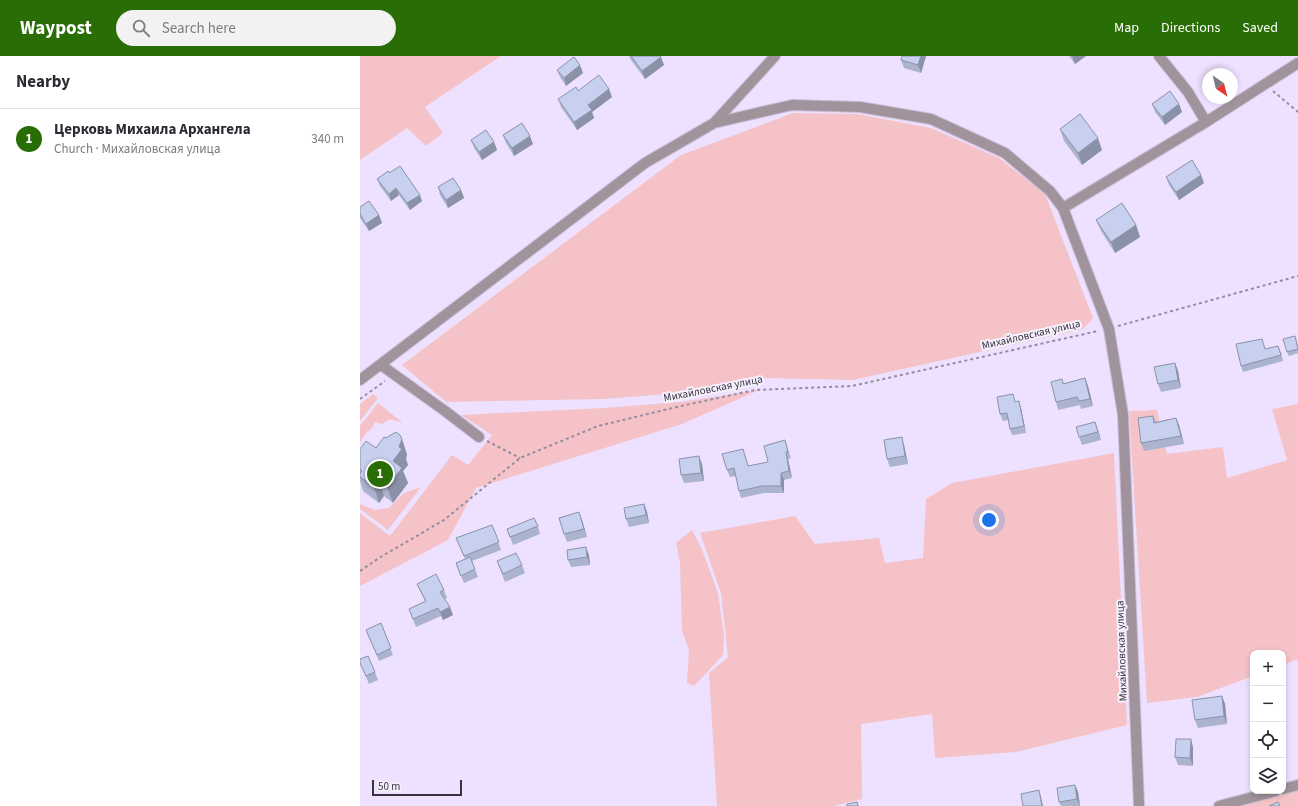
<!DOCTYPE html>
<html lang="en">
<head>
<meta charset="utf-8">
<style>
  body { margin:0; font-family:"Source Sans 3",sans-serif; background:#f2f2f3; color:#2b2b33 }
  .controls { position:absolute; right:12px; bottom:12px; display:grid; overflow:hidden; border-radius:8px; box-shadow:0 2px 6px #0003 }
  .controls button { width:36px; height:36px; display:grid; place-items:center; padding:0; border:0; border-bottom:1px solid #e1e1e2; background:#fff; color:#2b2b33; font:20px sans-serif }
  .compass { position:absolute; left:842px; top:12px; width:36px; height:36px; border-radius:50%; background:#fff; box-shadow:0 2px 6px #0003; rotate:145deg }
  .scale { position:absolute; left:12px; bottom:10px; width:90px; box-sizing:border-box; padding-left:4px; border:2px solid #38323e; border-top:0; font-size:11px; line-height:14px; white-space:nowrap; color:#38323e; -webkit-text-stroke:3px #f7f1fe; paint-order:stroke }
  .you { position:absolute; left:629px; top:464px; width:14px; height:14px; margin:-10px; border:3px solid #fff; border-radius:50%; background:#1a73e8; box-shadow:0 0 0 6px #1a73e833 }
  .badge { display:grid; place-items:center; width:26px; height:26px; border-radius:50%; background:#296d06; color:#fff; font-size:13px; font-weight:700 }
  .pin { position:absolute; translate:-50% -50%; border:2px solid #fff; box-shadow:0 1px 4px #0006 }
  .list { margin:0; padding:0; list-style:none }
  h2 { display:flex; justify-content:space-between; align-items:center; height:52px; margin:0; padding:0 16px; font-size:17px }
  h2 small { font-size:13px; font-weight:400; color:#7c7c81 }
  .list li { display:grid; grid-template-columns:26px 1fr auto; gap:12px; align-items:center; box-sizing:border-box; height:60px; padding:0 16px; border-top:1px solid #e1e1e2 }
  .list b { display:block; font-size:15px; white-space:nowrap }
  .list p { margin:0; font-size:13px; white-space:nowrap; color:#7c7c81 }
  .list em { font-size:13px; font-style:normal; color:#7c7c81 }
  .icon { flex:none; width:22px; height:22px; fill:none; stroke:currentColor; stroke-width:2; stroke-linecap:round; stroke-linejoin:round }
  .map { position:relative; flex:none; width:938px; height:750px; overflow:hidden }
  header { display:flex; align-items:center; gap:24px; box-sizing:border-box; height:56px; padding:0 20px; background:#296d06; color:#fff }
  header strong { font-size:19px }
  nav { display:flex; gap:22px; margin-inline-start:auto; font-size:14px }
  .search { width:280px; height:36px; background:#f2f2f3; display:flex; align-items:center; gap:10px; box-sizing:border-box; padding:0 14px; border-radius:22px; color:#7c7c81; font-size:15px }
  main { display:flex }
  aside { flex:1; background:#fff }
  .map>svg:first-child { display:block }
  .green { fill:#f5c3c7 }
  .lines { fill:none; stroke-linecap:round; stroke-linejoin:round }
  .minor-casing { stroke:#cabdd8; stroke-width:12 }
  .path { stroke:#968ca1; stroke-width:2; stroke-dasharray:3 3; stroke-linecap:butt }
  .minor { stroke:#a0939b; stroke-width:10 }
  .wall { fill:#abb3ce }
  .shaded-wall { fill:#8b92a7 }
  .building { fill:#c7d0ef; stroke:#8b92a7 }
  .labels { text-anchor:middle; stroke-width:4; stroke-linejoin:round; paint-order:stroke }
  .street-label { font-size:11px; fill:#38323e; stroke:#f7f1fe }
</style>
</head>
<body>
<header>
<strong>Waypost</strong>
<div class="search"><svg class="icon" aria-label="search" viewBox="0 0 24 24"><circle cx="10" cy="10" r="6"/><path d="M15 15l6 6"/></svg>Search here</div>
<nav><a>Map</a><a>Directions</a><a>Saved</a></nav>
</header>
<main>
<aside>
<h2>Nearby<small></small></h2>
<ul class="list">
<li><span class="badge">1</span><div><b>Церковь Михаила Архангела</b><p>Church · Михайловская улица</p></div><em>340 m</em></li>
</ul>
</aside>
<div class="map">
<svg width="938" height="750" viewBox="0 0 938 750">
  <rect width="100%" height="100%" fill="#eee0ff"/>
  <path class="green" d="M0,0H141L65,51L83,77L66,90L47,72L0,104Z
    M433,57L497,58L571,72L639,102L685,138L733,262L723,273L493,324L403,322L319,337L244,343L86,346L42,309L321,99Z
    M399,334L322,368L116,432L88,484L0,530V457L30,480L92,399L108,409L132,379L101,359L244,352L321,346Z
    M13,338L18,342L0,365V348Z
    M18,347L43,367L30,363L22,368L15,366L12,372L5,378L0,387V370Z
    M938,348V603L923,609V597H893V620L837,641L787,647L769,355L797,354L807,398L863,391L867,422L927,404L912,353Z
    M754,397L767,669L656,696L575,702L572,658L501,668L502,743L473,750H357L349,617L368,601L361,537L340,477L435,460L455,488L519,482L525,507L563,502L566,443L592,427Z
    M61,431L28,474L0,453V448L15,454L29,452L44,437Z
    M332,474L341,491L358,537L364,580L363,599L334,630L327,627L329,594L322,575L320,507L316,487Z
    M938,734V750H879Z"/>
  <g class="lines">
    <g class="minor-casing">
      <path id="minor" d="M799,0L828,36L846,66
        M354,67L415,0
        M703,152L846,66L938,7
        M21,309L85,355L119,381
        M0,324L285,107L354,67L432,49L500,51L571,63L645,97L690,135L703,152L749,273L763,359L779,750
        M923,733L938,729
        M859,750L916,735"/>
    </g>
    <path class="path" d="M913,35L938,56
      M758,270L938,220
      M0,343L25,325
      M127,385L160,402
      M0,515L19,502L84,464L160,402L238,370L321,350L395,334L492,330L738,275"/>
    <use href="#minor" class="minor"/>
  </g>
  <path class="wall" d="M269,0H300L304,9L285,23L271,4Z
    M566,0L561,17L544,12L541,4Z
    M709,0H726L715,8Z
    M197,14L223,17L206,30L200,21Z
    M218,35L252,41L232,56L234,62L217,74L201,51L198,43Z
    M792,48H819L822,56L805,69L795,56Z
    M700,73L742,94L722,109L704,85Z
    M143,79L173,88L154,100L146,87Z
    M111,84L134,86L137,94L122,104L114,92Z
    M29,117L62,145L50,154L39,139L31,145L20,130L17,123Z
    M806,121L844,127L819,144L809,129Z
    M78,131L101,134L104,142L88,152L80,139Z
    M0,151L19,159L22,167L9,175L0,162Z
    M736,164L776,169L780,181L755,197L741,175Z
    M935,280L938,291V297L929,300L927,296Z
    M906,293L921,296L923,305L883,316L881,310Z
    M815,307L818,315L821,332L801,336L798,328Z
    M725,322L728,330L733,350L721,353L720,349L698,354L696,346L702,323L704,328Z
    M656,346L661,352L666,377L652,379L650,373L648,364L643,365L640,358Z
    M793,360L796,366L816,362L819,369L824,388L784,395L781,387Z
    M738,374L741,384L722,389L719,381Z
    M425,384L431,402L428,403L432,422L424,424V437H404L381,442L379,435L376,420L370,421L367,414L385,399L388,410L408,406Z
    M544,389L548,408L530,411L527,403Z
    M16,392L47,398L46,403L48,409L43,415L48,427L33,447L24,440L19,447L3,435L0,425V393Z
    M342,408L344,425L324,427L321,419Z
    M284,448L287,456L289,467L269,471L266,463Z
    M222,464L227,481L207,486L204,478Z
    M132,469L141,494L112,505L118,521L104,527L96,507L105,503L96,482Z
    M178,470L180,478L153,489L147,473Z
    M229,499L230,509L211,511L208,504Z
    M137,505L162,509L165,517L145,526Z
    M57,528L84,534L87,542L85,543L93,559L83,564L81,560L56,571L49,553L65,545L60,535Z
    M21,567L33,599L19,605L6,574Z
    M0,607L15,616L18,624L9,628Z
    M862,640L865,648L867,668L838,672L835,664Z
    M833,691V710L818,709L815,701Z
    M715,729L718,736L720,750H701L699,746Z"/>
  <path class="shaded-wall" d="M561,0H566L561,17L558,9Z
    M712,0H726L715,8Z
    M301,1L304,9L285,23L282,15Z
    M220,9L223,17L206,30L204,22Z
    M249,33L252,41L232,56L234,62L217,74L214,66L228,49Z
    M819,48L822,56L805,69L802,61Z
    M170,80L173,88L154,100L152,92Z
    M738,82L742,94L722,109L718,97Z
    M134,86L137,94L122,104L119,96Z
    M841,119L844,127L819,144L816,136Z
    M36,132L39,139L31,145L29,138Z
    M101,134L104,142L88,152L86,144Z
    M60,139L62,145L50,154L47,147Z
    M19,159L22,167L9,175L6,168Z
    M776,169L780,181L755,197L751,186Z
    M815,307L818,315L821,332L818,324Z
    M725,322L728,330L733,350L730,343Z
    M659,345L661,352L666,377L664,370Z
    M816,362L819,369L824,388L821,380Z
    M735,366L738,374L741,384L738,376Z
    M542,381L544,389L548,408L545,400Z
    M42,383L47,398L46,403L48,409L43,415L48,427L33,447L27,431L33,405Z
    M426,396L428,403L432,422L429,415Z
    M339,400L342,408L344,425L341,417Z
    M421,417L424,424V437L421,430Z
    M19,424L24,440L19,447L14,431Z
    M284,448L287,456L289,467L286,459Z
    M219,456L222,464L227,481L224,473Z
    M226,491L229,499L230,509L227,501Z
    M90,551L93,559L83,564L80,556Z
    M862,640L865,648L867,668L864,660Z
    M831,683L833,691V710L830,702Z
    M715,729L718,736L720,750L717,743Z
    M679,734L681,741L683,750H682Z"/>
  <path class="building" d="M271,0H300L301,1L282,15Z
    M542,0H561L558,9L541,4Z
    M214,1L220,9L204,22L197,14Z
    M239,19L249,33L228,49L232,54L214,66L198,43L216,31L218,35Z
    M810,35L819,48L802,61L792,48Z
    M720,58L738,82L718,97L700,73Z
    M162,67L170,80L152,92L143,79Z
    M126,74L134,86L119,96L111,84Z
    M832,104L841,119L816,136L806,121Z
    M40,110L60,139L47,147L36,132L29,138L17,123L28,115L29,117Z
    M93,122L101,134L86,144L78,131Z
    M9,145L19,159L6,168L0,158V151Z
    M762,147L776,169L751,186L736,164Z
    M935,280L938,293L927,296L923,283Z
    M902,283L905,293L918,290L921,299L881,310L876,288Z
    M815,307L818,324L798,328L794,311Z
    M725,322L730,343L719,345L717,341L696,346L691,326L702,323L703,328Z
    M653,338L655,346L659,345L664,370L650,373L647,357L640,358L637,341Z
    M793,360L794,367L816,362L821,380L781,387L778,362Z
    M735,366L738,376L719,381L716,371Z
    M36,376L40,379L42,383L39,391L42,393L33,405L42,412L27,431L19,424L14,431L0,421V417L2,415L0,413V393L6,385L16,392L24,381L26,382Z
    M542,381L545,400L527,403L524,384Z
    M425,384L428,396H426L429,415L421,417V430H402L379,435L374,412L367,414L362,398L383,393L388,410L408,406L404,390Z
    M339,400L341,417L321,419L319,403Z
    M284,448L286,459L266,463L264,452Z
    M219,456L224,473L204,478L199,462Z
    M174,462L178,470L150,481L147,473Z
    M132,469L139,486L104,500L96,482Z
    M226,491L227,501L208,504L207,494Z
    M156,497L162,509L143,518L137,505Z
    M110,501L115,513L101,520L96,507Z
    M76,518L84,534L80,536L90,551L80,556L78,552L53,563L49,553L66,545L57,528Z
    M21,567L31,592L17,599L6,574Z
    M8,600L15,616L6,620L0,607V603Z
    M862,640L864,660L835,664L832,644Z
    M816,683H831L830,702L815,701Z
    M715,729L717,743L699,746L697,732Z
    M679,734L682,750H663L661,738Z
    M497,746L498,750H487V748Z
    M918,746L920,750H909Z"/>
  <g class="labels">
    <g class="street-label">
      <text transform="translate(671 278) rotate(-13)" y="4">Михайловская улица</text>
      <text transform="translate(353 332) rotate(-11)" y="4">Михайловская улица</text>
      <text transform="translate(761 595) rotate(-92)" y="4">Михайловская улица</text>
    </g>
  </g>
</svg>
<div class="controls">
<button>+</button>
<button>−</button>
<button><svg class="icon" aria-label="locate" viewBox="0 0 24 24"><circle cx="12" cy="12" r="6"/><path d="M12 2v4M12 18v4M2 12h4M18 12h4"/></svg></button>
<button><svg class="icon" aria-label="layers" viewBox="0 0 24 24"><path d="M12 4l9 5-9 5-9-5zM3 14l9 5 9-5"/></svg></button>
</div>
<svg class="compass" viewBox="-18 -18 36 36"><path d="M0-13l5 13h-10z" fill="#e53935"/><path d="M0 13l5-13h-10z" fill="#7c7c81"/></svg>
<div class="scale">50 m</div>
<div class="you"></div>
<div class="pin badge" style="left:20px;top:418px">1</div>
</div>
</main>
</body>
</html>
